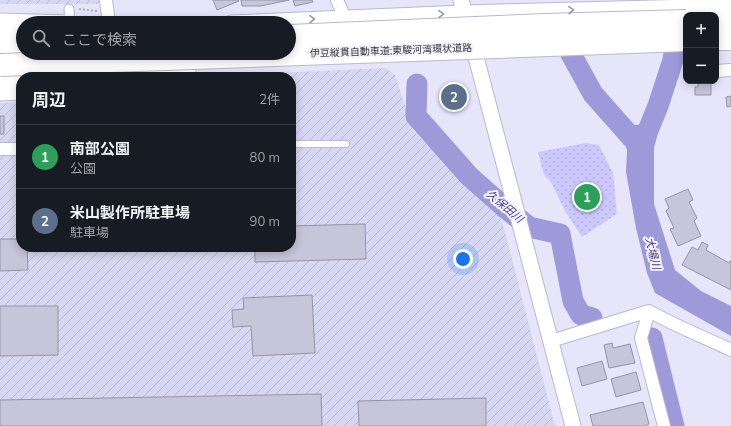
<!DOCTYPE html>
<html lang="ja">
<head>
<meta charset="utf-8">
<style>
  body { margin:0; font-family:Mulish,"Noto Sans JP",sans-serif; background:#20242c; color:#f1f3f6 }
  .controls { position:absolute; right:12px; top:12px; display:grid; overflow:hidden; border-radius:8px; box-shadow:0 2px 10px #0003 }
  .controls button { width:36px; height:36px; display:grid; place-items:center; padding:0; border:0; border-bottom:1px solid #363941; background:#171b24; color:#f1f3f6; font:20px sans-serif }
  .you { position:absolute; left:463px; top:259px; width:14px; height:14px; margin:-10px; border:3px solid #fff; border-radius:50%; background:#1a73e8; box-shadow:0 0 0 6px #1a73e833 }
  .badge { display:grid; place-items:center; width:26px; height:26px; border-radius:50%; background:#a6b595; color:#fff; font-size:13px; font-weight:700 }
  .pin { position:absolute; translate:-50% -50%; border:2px solid #fff; box-shadow:0 1px 4px #0006 }
  .list { margin:0; padding:0; list-style:none }
  h2 { display:flex; justify-content:space-between; align-items:center; height:52px; margin:0; padding:0 16px; font-size:17px }
  h2 small { font-size:13px; font-weight:400; color:#9ea1a6 }
  .list li { display:grid; grid-template-columns:26px 1fr auto; gap:12px; align-items:center; box-sizing:border-box; height:64px; padding:0 16px; border-top:1px solid #363941 }
  .list b { display:block; font-size:15px; white-space:nowrap }
  .list p { margin:0; font-size:13px; white-space:nowrap; color:#9ea1a6 }
  .list em { font-size:13px; font-style:normal; color:#9ea1a6 }
  .icon { flex:none; width:22px; height:22px; fill:none; stroke:currentColor; stroke-width:2; stroke-linecap:round; stroke-linejoin:round }
  .map { position:relative; flex:none; width:731px; height:426px; overflow:hidden }
  .search { position:absolute; background:#171b24; box-shadow:0 2px 10px #0003; left:16px; top:16px; width:280px; height:44px; display:flex; align-items:center; gap:10px; box-sizing:border-box; padding:0 14px; border-radius:22px; color:#9ea1a6; font-size:15px }
  .panel { position:absolute; background:#171b24; box-shadow:0 2px 10px #0003; left:16px; top:72px; width:280px; height:180px; border-radius:16px }
  .map>svg:first-child { display:block }
  .industrial { fill:url(#industrial-furrows) }
  .green { fill:url(#green-dots) }
  .water { fill:#9e99d8 }
  .lines { fill:none; stroke-linecap:round; stroke-linejoin:round }
  .river { stroke:#9e99d8; stroke-width:21 }
  .building { fill:#c6c5d9; stroke:#9594a7 }
  .service-casing { stroke:#bab9cd; stroke-width:8 }
  .pedestrian-casing { stroke:#bab9cd; stroke-width:11 }
  .minor-casing { stroke:#bab9cd; stroke-width:14 }
  .tertiary-casing { stroke:#bab9cd; stroke-width:17 }
  .motorway-casing { stroke:#bab9cd; stroke-width:24 }
  .path { stroke:#acabbc; stroke-width:2; stroke-dasharray:2 2; stroke-linecap:butt }
  .service { stroke:#fff; stroke-width:6 }
  .pedestrian { stroke:#fff; stroke-width:9 }
  .minor { stroke:#fff; stroke-width:12 }
  .tertiary { stroke:#fff; stroke-width:15 }
  .motorway { stroke:#fff; stroke-width:22 }
  .motorway-bridge-casing { stroke:#bab9cd; stroke-width:24; stroke-linecap:butt }
  .motorway-bridge { stroke:#fff; stroke-width:22 }
  .oneway { stroke:#9a999d }
  .labels { text-anchor:middle; stroke-width:4; stroke-linejoin:round; paint-order:stroke }
  .street-label { font-size:10px; fill:#34333b; stroke:#f4f3fc }
  .water-label { font-size:11px; font-style:italic; fill:#443681; stroke:#f4f3fc }
</style>
</head>
<body>
<div class="map">
<svg width="731" height="426" viewBox="0 0 731 426">
  <defs>
    <pattern id="industrial-furrows" width="10" height="10" patternUnits="userSpaceOnUse"><rect width="10" height="10" fill="#d8d7f3"/><path d="M-1 1l2-2M0 10L10 0M9 11l2-2" fill="none" stroke="#bab9d1"/></pattern>
    <pattern id="green-dots" width="8" height="8" patternUnits="userSpaceOnUse"><rect width="8" height="8" fill="#cdc9ff"/><path d="M2 2h.1M6 6h.1" fill="none" stroke="#b1addb" stroke-width="1.8" stroke-linecap="round"/></pattern>
  </defs>
  <rect width="100%" height="100%" fill="#e6e5fa"/>
  <path class="industrial" d="M0,0H101L99,4H0Z
    M386,68L395,75L410,122L414,131L499,214L504,228L555,426H0V103L21,102V247H291V77H192Z"/>
  <path class="green" d="M586,143L599,145L613,173L617,214L582,237L565,211L551,182L544,175L538,152Z"/>
  <path class="water" d="M661,122L654,148V204L675,270L701,291L731,306V336L655,293L647,273L636,228L626,172L627,150L619,127Z"/>
  <g class="lines">
    <path class="river" d="M568,45L571,54L593,94L640,147
      M417,84L416,116L469,176L504,207L529,227L560,234L573,301L581,315L592,318
      M640,150L658,106L673,60L676,40
      M652,338L674,426"/>
  </g>
  <path class="building" d="M213,0H238L239,1L217,10Z
    M241,0H289L261,6H242Z
    M293,0H312L313,2L295,6Z
    M698,81H711V95H695V87H698Z
    M731,96V106L727,107L726,97Z
    M0,116H4V134H0Z
    M688,189L693,200L689,202L697,218L694,221L701,236L678,246L670,229L674,228L666,211L669,208L665,199Z
    M365,224L366,259L255,262V247H291V226Z
    M0,239H21V247H27L28,270L0,271Z
    M702,242L708,245L706,250L729,263L731,260V290L682,265L692,247L698,250Z
    M312,295L315,353L253,356L251,326L233,327L232,310L244,309L243,298Z
    M0,306H58V355L0,356Z
    M612,343L613,348L630,344L635,363L609,368L604,345Z
    M602,361L607,379L582,386L577,368Z
    M636,372L641,390L616,397L611,379Z
    M321,394L322,426H0V400Z
    M486,398V426H359L358,401Z
    M643,402L649,424L645,426H593L590,415Z"/>
  <g class="lines">
    <g class="service-casing">
      <path id="service" d="M291,144H346"/>
    </g>
    <g class="pedestrian-casing">
      <path id="pedestrian" d="M69,9L70,23"/>
    </g>
    <g class="minor-casing">
      <path id="minor" d="M106,0L109,23
        M337,0L345,18
        M716,71L731,70
        M188,77L190,67
        M0,149H21
        M649,311L641,338L664,426
        M551,341L649,311C675,326 704,337 731,350"/>
    </g>
    <g class="tertiary-casing">
      <path id="tertiary" d="M461,0L573,426
        M0,21L70,23
        M231,23L464,13L731,6
        M0,32H23
        M32,77L79,71
        M112,77L186,67
        M0,81L21,78
        M0,93L21,92"/>
    </g>
    <g class="motorway-casing">
      <path id="motorway" d="M716,20L731,19
        M716,39H731
        M0,49L23,48"/>
    </g>
    <path class="path" d="M79,9L97,11"/>
    <use href="#service" class="service"/>
    <use href="#pedestrian" class="pedestrian"/>
    <use href="#minor" class="minor"/>
    <use href="#tertiary" class="tertiary"/>
    <use href="#motorway" class="motorway"/>
    <g class="motorway-bridge-casing">
      <path id="motorway-bridge" d="M289,36L545,25L686,21
        M0,65L686,40"/>
    </g>
    <use href="#motorway-bridge" class="motorway-bridge"/>
  </g>
  <defs><path id="oneway-chevron" d="M-2-3.5L2.5 0L-2 3.5" fill="none" stroke-width="1.6" stroke-linecap="round" stroke-linejoin="round"/></defs>
  <g class="oneway">
    <use href="#oneway-chevron" transform="translate(571 10) rotate(-2)"/>
    <use href="#oneway-chevron" transform="translate(441 14) rotate(-2)"/>
    <use href="#oneway-chevron" transform="translate(312 19) rotate(-3)"/>
  </g>
  <g class="labels">
    <g class="street-label">
      <text transform="translate(391 50) rotate(-2)" y="4">伊豆縦貫自動車道;東駿河湾環状道路</text>
    </g>
    <g class="water-label">
      <text transform="translate(505 206) rotate(40)" y="4">久保田川</text>
      <text transform="translate(653 253) rotate(76)" y="4">大場川</text>
    </g>
  </g>
</svg>
<div class="controls">
<button>+</button>
<button>−</button>
</div>
<div class="you"></div>
<div class="pin badge" style="left:587px;top:197px;background:#2e9e5b">1</div>
<div class="pin badge" style="left:454px;top:97px;background:#5c6f8a">2</div>
<div class="search"><svg class="icon" aria-label="search" viewBox="0 0 24 24"><circle cx="10" cy="10" r="6"/><path d="M15 15l6 6"/></svg>ここで検索</div>
<section class="panel">
<h2>周辺<small>2件</small></h2>
<ul class="list">
<li><span class="badge" style="background:#2e9e5b">1</span><div><b>南部公園</b><p>公園</p></div><em>80 m</em></li>
<li><span class="badge" style="background:#5c6f8a">2</span><div><b>米山製作所駐車場</b><p>駐車場</p></div><em>90 m</em></li>
</ul>
</section>
</div>
</body>
</html>
